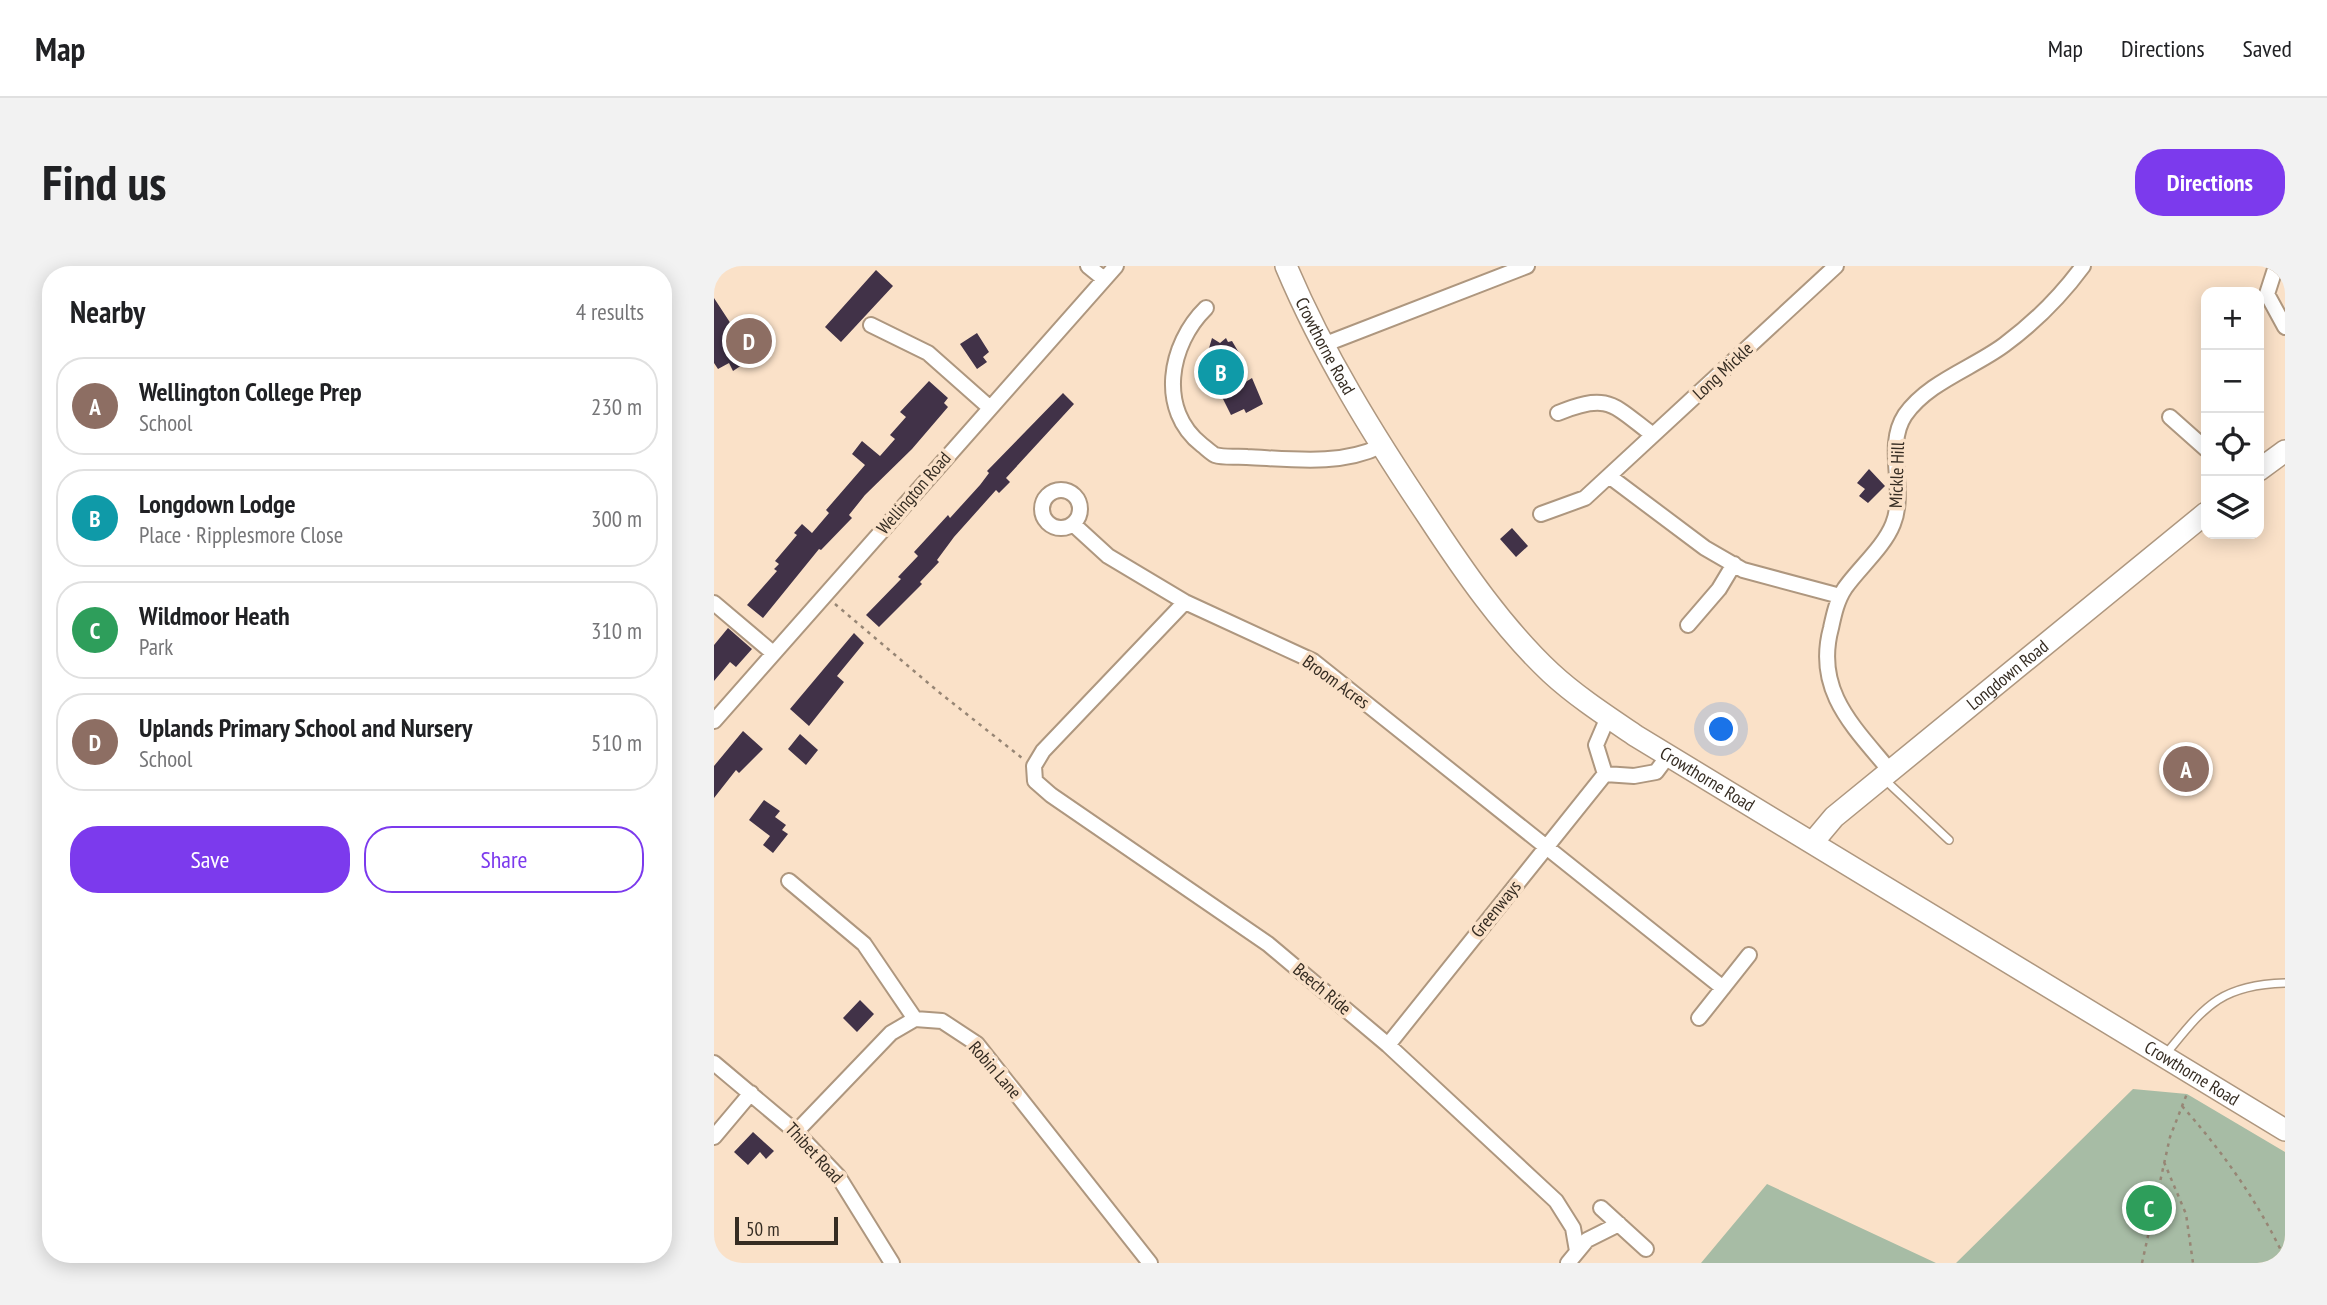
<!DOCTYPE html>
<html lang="en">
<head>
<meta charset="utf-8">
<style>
  body { margin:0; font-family:"PT Sans Narrow",sans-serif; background:#f2f2f2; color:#202124 }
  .controls { position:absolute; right:21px; top:21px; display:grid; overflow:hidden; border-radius:14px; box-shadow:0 4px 18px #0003 }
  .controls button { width:63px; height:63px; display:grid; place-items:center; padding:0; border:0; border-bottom:2px solid #e0e0e0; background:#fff; color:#202124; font:35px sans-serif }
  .scale { position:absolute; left:21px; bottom:18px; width:103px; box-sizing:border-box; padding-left:7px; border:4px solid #352c22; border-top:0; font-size:19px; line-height:24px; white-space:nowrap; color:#352c22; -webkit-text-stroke:5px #fae1c8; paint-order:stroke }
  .you { position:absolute; left:1008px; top:464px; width:24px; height:24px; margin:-18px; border:5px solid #fff; border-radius:50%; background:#1a73e8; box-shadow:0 0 0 10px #1a73e833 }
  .badge { display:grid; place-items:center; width:46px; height:46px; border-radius:50%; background:#7c3aed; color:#fff; font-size:23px; font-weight:700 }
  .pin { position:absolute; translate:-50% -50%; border:4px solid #fff; box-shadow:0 2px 7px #0006 }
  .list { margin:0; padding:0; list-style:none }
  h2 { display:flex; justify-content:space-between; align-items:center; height:91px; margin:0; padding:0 28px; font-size:30px }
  h2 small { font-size:23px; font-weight:400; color:#757577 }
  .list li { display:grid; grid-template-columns:46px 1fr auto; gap:21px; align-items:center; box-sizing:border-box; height:98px; margin:0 14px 14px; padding:0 14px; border:2px solid #e0e0e0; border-radius:28px }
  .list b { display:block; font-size:26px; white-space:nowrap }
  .list p { margin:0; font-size:23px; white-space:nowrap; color:#757577 }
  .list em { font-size:23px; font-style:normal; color:#757577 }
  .actions { display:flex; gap:14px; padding:21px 28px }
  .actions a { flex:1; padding:16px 0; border:2px solid #7c3aed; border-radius:28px; text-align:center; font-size:24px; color:#7c3aed }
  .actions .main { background:#7c3aed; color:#fff }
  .icon { flex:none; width:38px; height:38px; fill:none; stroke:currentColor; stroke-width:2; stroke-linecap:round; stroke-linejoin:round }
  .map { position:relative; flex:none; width:1571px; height:997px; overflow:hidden; border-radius:28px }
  header { display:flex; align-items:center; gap:42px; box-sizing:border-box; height:98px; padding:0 35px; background:#fff; border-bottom:2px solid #e0e0e0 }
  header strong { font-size:33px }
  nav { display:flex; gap:38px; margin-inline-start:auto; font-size:24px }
  .intro { display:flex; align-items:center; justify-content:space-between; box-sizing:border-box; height:168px; padding:0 42px }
  h1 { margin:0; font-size:49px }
  .button { padding:18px 32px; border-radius:28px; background:#7c3aed; color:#fff; font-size:24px; font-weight:700 }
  main { display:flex; gap:42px; padding:0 42px }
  aside { flex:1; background:#fff; border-radius:28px; box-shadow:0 4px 18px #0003 }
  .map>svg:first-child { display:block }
  .green { fill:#a7bca5 }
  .building { fill:#413248 }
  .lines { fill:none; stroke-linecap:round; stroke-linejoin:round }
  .lane-casing { stroke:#ae977f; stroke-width:10 }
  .street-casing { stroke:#ae977f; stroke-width:18 }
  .secondary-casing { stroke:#ae977f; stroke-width:24 }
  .path { stroke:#978675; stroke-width:2.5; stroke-dasharray:3.5 5; stroke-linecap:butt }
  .lane { stroke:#fff; stroke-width:7 }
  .street { stroke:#fff; stroke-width:14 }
  .secondary { stroke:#fff; stroke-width:21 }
  .labels { text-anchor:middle; stroke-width:7; stroke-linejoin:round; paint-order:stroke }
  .street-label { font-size:18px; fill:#352c22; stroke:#fae1c8 }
</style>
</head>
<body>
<header>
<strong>Map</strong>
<nav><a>Map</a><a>Directions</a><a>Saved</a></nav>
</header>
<div class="intro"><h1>Find us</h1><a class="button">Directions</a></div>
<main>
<aside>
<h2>Nearby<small>4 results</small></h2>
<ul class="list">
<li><span class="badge" style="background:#8d6e63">A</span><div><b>Wellington College Prep</b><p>School</p></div><em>230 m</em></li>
<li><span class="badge" style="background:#0f9aa8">B</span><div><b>Longdown Lodge</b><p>Place · Ripplesmore Close</p></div><em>300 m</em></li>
<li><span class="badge" style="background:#2e9e5b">C</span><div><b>Wildmoor Heath</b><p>Park</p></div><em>310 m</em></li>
<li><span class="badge" style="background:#8d6e63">D</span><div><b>Uplands Primary School and Nursery</b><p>School</p></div><em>510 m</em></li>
</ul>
<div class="actions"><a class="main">Save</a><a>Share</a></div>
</aside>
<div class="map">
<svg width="1571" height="997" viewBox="0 0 1571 997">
  <rect width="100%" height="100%" fill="#fae1c8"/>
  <path class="green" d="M1419,823L1473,828L1571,886V997H1242Z
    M1053,918L1222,997H987Z"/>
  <path class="building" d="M162,4L179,20L127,76L111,61Z
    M0,32L17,58L29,50L42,72L29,80L37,93L19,105L15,97L4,103L0,97Z
    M263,67L275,86L269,91L273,96L263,103L246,78Z
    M498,72L506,77L512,72L514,76L518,75L528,92L514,100L525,120L538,112L549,138L532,147L530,143L517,149L488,91L493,89Z
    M215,115L234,132L230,137L234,141L198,183L151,229L135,249L138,252L107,284L105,283L49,352L33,339L63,305L60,303L65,298L61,295L83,269L80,267L88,258L98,267L115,247L112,244L151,199L138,188L148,175L166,190L181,173L176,169L192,151L186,146Z
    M349,127L360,138L292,212L296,216L285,227L282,224L240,271L223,294L225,296L206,316L208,318L165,361L152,349L187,313L184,311L204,290L200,286L234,249L236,252L266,219L275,207L273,205Z
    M1155,203L1171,220L1154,237L1145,230L1151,223L1143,217Z
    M798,262L814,280L802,291L786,273Z
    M14,362L38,383L22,401L16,396L0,415V379Z
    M140,367L150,377L123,410L130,416L95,460L76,443Z
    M29,465L49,483L25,507L22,504L0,532V500Z
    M86,468L104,484L92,499L74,483Z
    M50,534L66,545L61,551L72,559L68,564L74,568L59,587L49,579L56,570L35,554Z
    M146,734L160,748L143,766L129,752Z
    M39,866L60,885L52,893L46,886L34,899L20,886Z"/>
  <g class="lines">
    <g class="lane-casing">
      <path id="lane" d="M1169,512L1235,574
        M1451,789C1490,742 1504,719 1571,717"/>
    </g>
    <g class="street-casing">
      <path id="street" d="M374,0L390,13
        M1562,0L1553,28L1571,61
        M492,42C455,78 443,144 488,179C492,182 497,187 501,189C510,192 524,190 533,191C577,193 626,200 667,180
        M157,59L214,87L275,141
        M609,79L813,0
        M844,147C895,126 899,139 939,169
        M1456,151L1492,183
        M895,210L991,282L1029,304L1126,330
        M328 243a19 19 0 1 1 38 0a19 19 0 1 1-38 0Z
        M827,248L871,232L1122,0
        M359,258L394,290L471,336L599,395L1009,722
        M471,336L329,485L320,500L321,515L337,529L554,678L674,779L842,935L859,962L863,985
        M0,337L59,387
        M974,359L1005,323L1020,298
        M0,455L402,0
        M1177,506C1140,461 1100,425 1117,362C1120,348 1123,334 1131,322C1145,302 1170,281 1179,258C1193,224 1170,181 1191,149C1214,116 1259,102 1290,79C1321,56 1347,30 1369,0
        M891,508L882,479L894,451
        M75,615L150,678L201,753
        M985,752L1035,689
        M201,753L228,755L263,778L436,997
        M674,779L891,508L920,510L942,506L954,490
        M0,797L82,866L124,910L178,997
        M82,866L177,767L201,753
        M0,871L37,827
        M887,942L932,983
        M854,997L873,974L905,958"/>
    </g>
    <g class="secondary-casing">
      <g id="secondary">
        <path id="s1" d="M572,0C609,88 660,170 713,249C749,304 789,362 837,407C863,431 894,451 922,470L1571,864"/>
        <path d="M1545,204L1571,185"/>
        <path id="s2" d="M1099,576L1120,551L1492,247"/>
      </g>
    </g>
    <path class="path" d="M121,338L226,427L308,492
      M1468,840C1509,886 1545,937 1571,993
      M1450,896L1472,948L1479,997
      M1428,997L1456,871L1474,825"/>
    <use href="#lane" class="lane"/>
    <use href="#street" class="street"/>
    <use href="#secondary" class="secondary"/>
  </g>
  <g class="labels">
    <g class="street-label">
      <text dy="6" stroke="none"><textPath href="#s1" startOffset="89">Crowthorne Road</textPath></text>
      <text transform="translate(1009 105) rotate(-43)" y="6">Long Mickle</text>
      <text transform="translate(1183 209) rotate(-88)" y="6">Mickle Hill</text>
      <text transform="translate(200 227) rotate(-49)" y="6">Wellington Road</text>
      <text dy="6" stroke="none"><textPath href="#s2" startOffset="257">Longdown Road</textPath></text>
      <text transform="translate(622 416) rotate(36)" y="6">Broom Acres</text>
      <text dy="6" stroke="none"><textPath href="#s1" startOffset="677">Crowthorne Road</textPath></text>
      <text transform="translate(782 643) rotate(-51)" y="6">Greenways</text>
      <text transform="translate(608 723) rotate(40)" y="6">Beech Ride</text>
      <text transform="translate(281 804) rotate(49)" y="6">Robin Lane</text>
      <text dy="6" stroke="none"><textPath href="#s1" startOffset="1244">Crowthorne Road</textPath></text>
      <text transform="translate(100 887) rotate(47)" y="6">Thibet Road</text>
    </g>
  </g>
</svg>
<div class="controls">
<button>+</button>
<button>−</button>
<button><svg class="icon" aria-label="locate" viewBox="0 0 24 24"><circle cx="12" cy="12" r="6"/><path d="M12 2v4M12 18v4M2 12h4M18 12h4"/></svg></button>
<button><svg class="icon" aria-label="layers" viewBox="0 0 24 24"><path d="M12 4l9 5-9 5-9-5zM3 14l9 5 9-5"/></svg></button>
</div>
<div class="scale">50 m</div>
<div class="you"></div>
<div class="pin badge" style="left:1472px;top:503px;background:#8d6e63">A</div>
<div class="pin badge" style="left:507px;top:106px;background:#0f9aa8">B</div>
<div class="pin badge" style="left:1435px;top:942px;background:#2e9e5b">C</div>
<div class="pin badge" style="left:35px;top:75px;background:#8d6e63">D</div>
</div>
</main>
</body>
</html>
